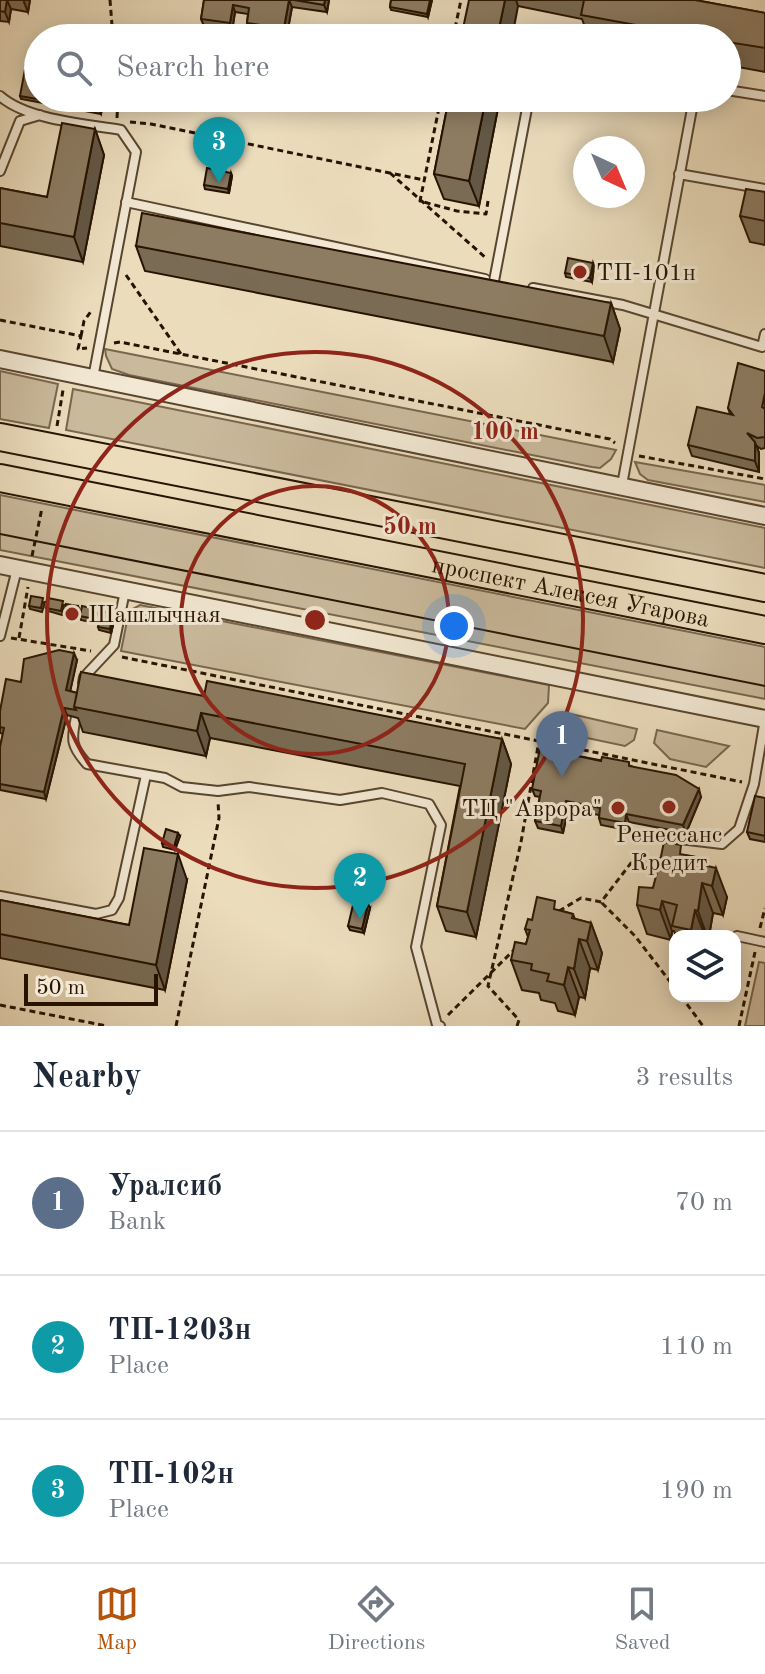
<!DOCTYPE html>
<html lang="en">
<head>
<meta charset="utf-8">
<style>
  body { margin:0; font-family:"Old Standard TT",serif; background:#f2f2f3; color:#1f2937 }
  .controls { position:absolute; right:24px; bottom:24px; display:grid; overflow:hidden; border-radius:16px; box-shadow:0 4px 20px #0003 }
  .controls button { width:72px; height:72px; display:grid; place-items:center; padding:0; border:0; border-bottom:2px solid #e0e1e3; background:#fff; color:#1f2937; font:40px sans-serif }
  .compass { position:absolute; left:573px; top:136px; width:72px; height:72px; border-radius:50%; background:#fff; box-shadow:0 4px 20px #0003; rotate:136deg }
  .scale { position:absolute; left:24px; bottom:20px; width:134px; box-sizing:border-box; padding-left:8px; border:4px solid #271300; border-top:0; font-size:22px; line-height:28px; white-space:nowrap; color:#271300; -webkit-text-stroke:6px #f2e8d3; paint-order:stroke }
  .you { position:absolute; left:454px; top:626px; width:28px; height:28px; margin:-20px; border:6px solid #fff; border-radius:50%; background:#1a73e8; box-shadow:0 0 0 12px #1a73e833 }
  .badge { display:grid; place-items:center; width:52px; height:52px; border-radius:50%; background:#b45309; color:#fff; font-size:26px; font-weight:700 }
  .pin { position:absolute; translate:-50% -66px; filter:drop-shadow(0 2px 4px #0008) }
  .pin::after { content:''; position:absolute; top:42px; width:28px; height:24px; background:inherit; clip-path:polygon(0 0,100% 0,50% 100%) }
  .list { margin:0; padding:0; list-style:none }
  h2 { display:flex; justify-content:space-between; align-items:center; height:104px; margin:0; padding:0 32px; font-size:34px }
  h2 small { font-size:26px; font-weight:400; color:#747a83 }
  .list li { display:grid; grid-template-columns:52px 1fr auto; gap:24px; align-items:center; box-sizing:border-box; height:144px; padding:0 32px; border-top:2px solid #e0e1e3 }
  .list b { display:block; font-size:30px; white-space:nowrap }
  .list p { margin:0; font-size:26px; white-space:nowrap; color:#747a83 }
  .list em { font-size:26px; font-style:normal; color:#747a83 }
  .icon { flex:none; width:44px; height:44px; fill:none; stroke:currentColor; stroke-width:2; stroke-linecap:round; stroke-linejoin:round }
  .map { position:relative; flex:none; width:765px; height:1026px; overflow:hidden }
  .search { position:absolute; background:#fff; box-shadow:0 4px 20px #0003; left:24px; right:24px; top:24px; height:88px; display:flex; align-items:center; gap:20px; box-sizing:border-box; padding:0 28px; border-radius:44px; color:#747a83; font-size:30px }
  .sheet { height:536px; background:#fff }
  nav { display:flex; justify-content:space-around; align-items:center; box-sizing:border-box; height:112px; border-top:2px solid #e0e1e3; background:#fff; font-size:22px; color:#747a83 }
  nav a { display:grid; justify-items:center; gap:4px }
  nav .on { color:#b45309 }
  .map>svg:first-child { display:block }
  .green { fill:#caba9c; stroke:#78664e; stroke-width:2 }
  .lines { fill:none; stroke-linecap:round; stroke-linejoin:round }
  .lane-casing { stroke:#58452f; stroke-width:12 }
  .street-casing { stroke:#58452f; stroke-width:20 }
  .primary-casing { stroke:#271300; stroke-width:30 }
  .path { stroke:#271300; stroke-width:3; stroke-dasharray:6 4; stroke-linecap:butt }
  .lane { stroke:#f2e8d3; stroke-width:8 }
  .street { stroke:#f2e8d3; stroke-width:16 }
  .primary { stroke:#ebdcbc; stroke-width:26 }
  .tram { stroke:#271300; stroke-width:2 }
  .wall { fill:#796b54; stroke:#271300; stroke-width:2 }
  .shaded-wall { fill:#635745; stroke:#271300; stroke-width:2 }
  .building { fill:#8d7c62; stroke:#271300; stroke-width:2 }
  .ring { fill:none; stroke:#8f2418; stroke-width:4 }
  .poi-dot { fill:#8f2418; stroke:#f2e8d3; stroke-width:3 }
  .labels { text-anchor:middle; stroke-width:6; stroke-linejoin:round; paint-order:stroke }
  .poi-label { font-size:24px; fill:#271300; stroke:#f2e8d3; text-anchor:start }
  .street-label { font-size:24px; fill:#271300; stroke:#f2e8d3 }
  .centre { fill:#8f2418; stroke:#f2e8d3; stroke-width:4 }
  .ring-label { font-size:24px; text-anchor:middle; font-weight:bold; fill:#8f2418; stroke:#f2e8d3; stroke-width:6; stroke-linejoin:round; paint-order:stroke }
</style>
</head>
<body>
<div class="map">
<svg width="765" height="1026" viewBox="0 0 765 1026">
  <rect width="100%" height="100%" fill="#ebdcbc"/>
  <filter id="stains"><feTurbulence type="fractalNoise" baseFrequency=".0025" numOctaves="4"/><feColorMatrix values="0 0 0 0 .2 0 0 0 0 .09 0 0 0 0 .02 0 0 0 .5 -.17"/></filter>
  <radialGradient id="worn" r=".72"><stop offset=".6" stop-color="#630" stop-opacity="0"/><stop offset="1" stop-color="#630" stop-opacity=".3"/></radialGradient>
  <path class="green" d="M105,349L616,450L611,459L600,468L592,467L129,375L112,369L106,356Z
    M0,371L58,384L49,428L0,419Z
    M73,389L765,528V568L66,430Z
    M635,462L765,485V502L648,480L640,474Z
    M0,495L765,647V699L0,550Z
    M140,605L549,685L548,703L525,729L121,651L129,611Z
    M571,714L637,729L634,740L625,746L568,734Z
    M657,730L729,746L706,767L670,759L654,743Z
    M759,962L765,963V1026H745Z"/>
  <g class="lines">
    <g class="lane-casing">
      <path id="lane" d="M727,90L765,96
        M0,96C27,120 86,124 121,130L136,152L93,378
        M0,171L20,121L40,115
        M679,174L765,189
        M126,202L485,279
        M494,281L529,98
        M533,288L623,305L762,347L765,334
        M622,485L694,98
        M0,636L17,569
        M83,683L84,677L114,645L125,591
        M76,717C71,740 71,746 87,764L165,778L182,787L218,791L249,787L340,800L382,793L429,804L441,825L416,947L437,1025L440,1026
        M671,838L722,844L739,829L754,784L765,719
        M0,896L96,914L112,910L119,898L146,775
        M737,936L765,942"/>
    </g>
    <g class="street-casing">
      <path id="street" d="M0,359L765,516
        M0,565L765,719"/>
    </g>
    <g class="primary-casing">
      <g id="primary">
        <path d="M0,437L765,588"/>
        <path id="s1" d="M0,478L765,630"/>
      </g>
    </g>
    <path class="path" d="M110,0L113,38
      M453,38L461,0
      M441,98L420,201L457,211L486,214L488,201
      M117,118L118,98
      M130,122L151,124L424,180
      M390,173L486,258
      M126,275L181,354
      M0,320L81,336L78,349L87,348
      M81,336L84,321L92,310
      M114,343L120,342L610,439L615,443
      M57,426L63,390
      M639,456L765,479
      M32,556L42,508
      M11,638L91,651
      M19,638L28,587
      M122,657L742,782
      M602,903L635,936L675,988
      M559,911L581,898L601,902L631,863L664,858
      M760,928L765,908
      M681,996L703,1026
      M0,1005L107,1026
      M448,1015L514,950
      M176,1026L219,818L218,802
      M517,1026L519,1020L488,986L521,842L539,741
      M739,1026L755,952"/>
    <use href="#lane" class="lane"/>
    <use href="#street" class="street"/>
    <use href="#primary" class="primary"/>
    <path class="tram" d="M0,534L765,686"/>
  </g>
  <path class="wall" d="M0,0H30L28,12L11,9L9,22L0,21Z
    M204,0H329L327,12L292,7L288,28L299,37L249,30L247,23L248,14L235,12L232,31L204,26L201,19Z
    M391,0H432L428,17L391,10L390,7Z
    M469,0H695L765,13V72L727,65V38H589L582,19L518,6Z
    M20,96L104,98L101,114L21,99Z
    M260,98H297L296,105L261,99Z
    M449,98H500L479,206L444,199L434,174Z
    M95,129L104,155L83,262L0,246V188L47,197Z
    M231,173L232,176L229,193L205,189L204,185Z
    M765,192V245L750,242L740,216Z
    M136,246L611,303L620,329L613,362L145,271Z
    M593,263L594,266L592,282L566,277L565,273Z
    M765,371V448L761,449L757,446L759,453V472L692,456L688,445L730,414L728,408Z
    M45,602L42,612L30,609L29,606Z
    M64,605L62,615L48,611L46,608Z
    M78,606L80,610L77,620L65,617L64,614Z
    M97,613L95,623L81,620L80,616Z
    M115,617L111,633L99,630L98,627Z
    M77,660L70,691L77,693L204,696L502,739L511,764L476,937L446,931L437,906L460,786L210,738L206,756L83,732L78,718L67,715L46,799L0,790V747L3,734L0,733V727L21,682Z
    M557,752L631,766L701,797L686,833L629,822L627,830L601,825L599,818V815L568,809L563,833L538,828L535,821L540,797L535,796L532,789Z
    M765,798V842L750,839L747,832Z
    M180,836L175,850L163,847L162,843Z
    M684,855L701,858L703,865L727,897L723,915L713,913L709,936H676L674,931H672L671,940L647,934L637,905L653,888L656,878L653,871L660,861Z
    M187,880L165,990L0,958V900L129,925Z
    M370,908L364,933L350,930L348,926Z
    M559,910L573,914L575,919L591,923L602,953L598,970L590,968L585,998L579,997L575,1015L558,1011L555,1003L541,1000L539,993L522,990L511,960L526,944L528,937L525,929L532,920Z"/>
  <path class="shaded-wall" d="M7,0L11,9L9,22L5,12Z
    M24,0H30L28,12L24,2Z
    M289,0L292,7L287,35L284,28Z
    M325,0H329L327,12L324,5Z
    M430,0H432L428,17L427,14Z
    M505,0H516L518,6L512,38H497Z
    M233,5L235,12L232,31L230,23Z
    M102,98H104L101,114L99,110Z
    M486,98H500L479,206L469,181Z
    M95,129L104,155L83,262L74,237Z
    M231,173L232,176L229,193L228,189Z
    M593,263L594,266L592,282L590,278Z
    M611,303L620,329L613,362L604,336Z
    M755,442L759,453V472L755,461Z
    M113,613L115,617L111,633L110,629Z
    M74,653L77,660L69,697L66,690Z
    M64,708L67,715L46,799L44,792Z
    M201,713L210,738L206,756L197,731Z
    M502,739L511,764L476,937L467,912Z
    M699,789L701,797L686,833L683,825Z
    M566,801L568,809L563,833L561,826Z
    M626,814L629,822L627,830L625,823Z
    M178,833L180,836L175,850L174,847Z
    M178,854L187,880L165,990L156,965Z
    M716,868L727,897L723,915L712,886Z
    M702,883L713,913L709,936H707L698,911Z
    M662,901L672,931L671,940L660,910Z
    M368,904L370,908L364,933L362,929Z
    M695,910L705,936H693L691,930Z
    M591,923L602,953L598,970L587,941Z
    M579,939L590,968L585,998L574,969Z
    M568,967L579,997L575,1015L564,985Z"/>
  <path class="building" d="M0,0H7L5,12L0,11Z
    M204,0H289L284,28L297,30L295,38H259L261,25L247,23L249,8L233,5L230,23L201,19Z
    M294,0H325L324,5Z
    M391,0H430L427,14L390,7Z
    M469,0H505L497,38H461Z
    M584,0H695L765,13V48L727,42V38H707L581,15Z
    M309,34L332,38H308Z
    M26,64L38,67V98H102L99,110L20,96Z
    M449,98H486L469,181L434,174Z
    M62,123L95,129L74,237L0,223V188L47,197Z
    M207,168L231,173L228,189L204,185Z
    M746,189L765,192V221L740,216Z
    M142,213L611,303L604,336L136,246Z
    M568,258L593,263L590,278L565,273Z
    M738,363L765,371V393L762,407L765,409V437L757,438L747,433L755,442V461L688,445L697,407L733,415L728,408Z
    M31,596L43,598L41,608L29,606Z
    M48,598L63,601L61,611L46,608Z
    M66,604L78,606L76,616L64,614Z
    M82,606L96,609L94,619L80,616Z
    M101,611L113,613L110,629L98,627Z
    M59,650L74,653L66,690L77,693L74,707L76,710L64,708L44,792L0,784V747L4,728L0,727V711L6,679L21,682L24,659Z
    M81,672L204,696L207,681L502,739L467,912L437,906L465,764L201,713L197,731L74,707Z
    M541,743L555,746L554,751L601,761L602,757L629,762V766L676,775L699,789L683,825L626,814L625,823L599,818L600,808L566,801L561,826L535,821L541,791L532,789Z
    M755,796L765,798V836L747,832Z
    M166,829L178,833L174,847L162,843Z
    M664,842L681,845L680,854L701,858L699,864L716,868L712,886L702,883L698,911L695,910L691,930L672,926L677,905L662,901L660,910L637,905L639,887L653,888L657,872L653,871L656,860L660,861Z
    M144,848L178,854L156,965L0,934V900L129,925Z
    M537,897L555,901L554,909L573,914L572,918L591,923L587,941L579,939L574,969L568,967L564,985L547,981L549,974L531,970L532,964L511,960L515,942L526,944L530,930L525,929L528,919L532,920Z
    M354,901L368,904L362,929L348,926Z"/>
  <g class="ring">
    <circle cx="315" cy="620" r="134"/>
    <circle cx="315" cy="620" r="268"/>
  </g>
  <g class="poi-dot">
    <circle cx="580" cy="272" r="8"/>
    <circle cx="72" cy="614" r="8"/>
    <circle cx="669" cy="807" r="8"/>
    <circle cx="618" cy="808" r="8"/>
  </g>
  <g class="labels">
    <g class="poi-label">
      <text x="596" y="280">ТП-101н</text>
      <text x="88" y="622">Шашлычная</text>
      <text x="602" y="816" text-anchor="end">ТЦ "Аврора"</text>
      <text x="669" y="842" text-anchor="middle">Ренессанс<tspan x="669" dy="28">Кредит</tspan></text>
    </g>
    <g class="street-label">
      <text dy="8" stroke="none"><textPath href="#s1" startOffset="582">проспект Алексея Угарова</textPath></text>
    </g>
  </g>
  <circle cx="315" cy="620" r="12" class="centre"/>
  <g class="ring-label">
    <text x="505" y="439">100 m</text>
    <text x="410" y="534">50 m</text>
  </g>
  <rect width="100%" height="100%" filter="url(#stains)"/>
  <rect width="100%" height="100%" fill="url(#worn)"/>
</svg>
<div class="controls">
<button><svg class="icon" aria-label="layers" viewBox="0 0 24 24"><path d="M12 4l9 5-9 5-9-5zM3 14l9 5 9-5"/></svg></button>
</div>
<svg class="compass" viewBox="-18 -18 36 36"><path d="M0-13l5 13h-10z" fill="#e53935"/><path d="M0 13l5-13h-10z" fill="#747a83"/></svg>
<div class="scale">50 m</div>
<div class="you"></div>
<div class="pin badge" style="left:562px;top:777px;background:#5c6f8a">1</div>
<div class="pin badge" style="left:360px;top:919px;background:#0f9aa8">2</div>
<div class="pin badge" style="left:219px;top:183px;background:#0f9aa8">3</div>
<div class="search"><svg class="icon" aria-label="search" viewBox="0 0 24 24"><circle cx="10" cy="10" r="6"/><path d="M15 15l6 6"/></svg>Search here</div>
</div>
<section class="sheet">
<h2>Nearby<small>3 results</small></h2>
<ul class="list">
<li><span class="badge" style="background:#5c6f8a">1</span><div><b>Уралсиб</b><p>Bank</p></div><em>70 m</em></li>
<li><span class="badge" style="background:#0f9aa8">2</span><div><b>ТП-1203н</b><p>Place</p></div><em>110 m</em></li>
<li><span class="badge" style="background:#0f9aa8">3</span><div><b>ТП-102н</b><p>Place</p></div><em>190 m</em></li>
</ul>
</section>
<nav>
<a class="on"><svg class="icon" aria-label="map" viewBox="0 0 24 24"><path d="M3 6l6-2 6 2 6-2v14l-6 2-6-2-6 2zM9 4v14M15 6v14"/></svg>Map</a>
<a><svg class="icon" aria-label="directions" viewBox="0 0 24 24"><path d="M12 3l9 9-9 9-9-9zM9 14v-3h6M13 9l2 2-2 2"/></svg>Directions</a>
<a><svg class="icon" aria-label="saved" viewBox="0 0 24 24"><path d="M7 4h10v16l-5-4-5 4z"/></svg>Saved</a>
</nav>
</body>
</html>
